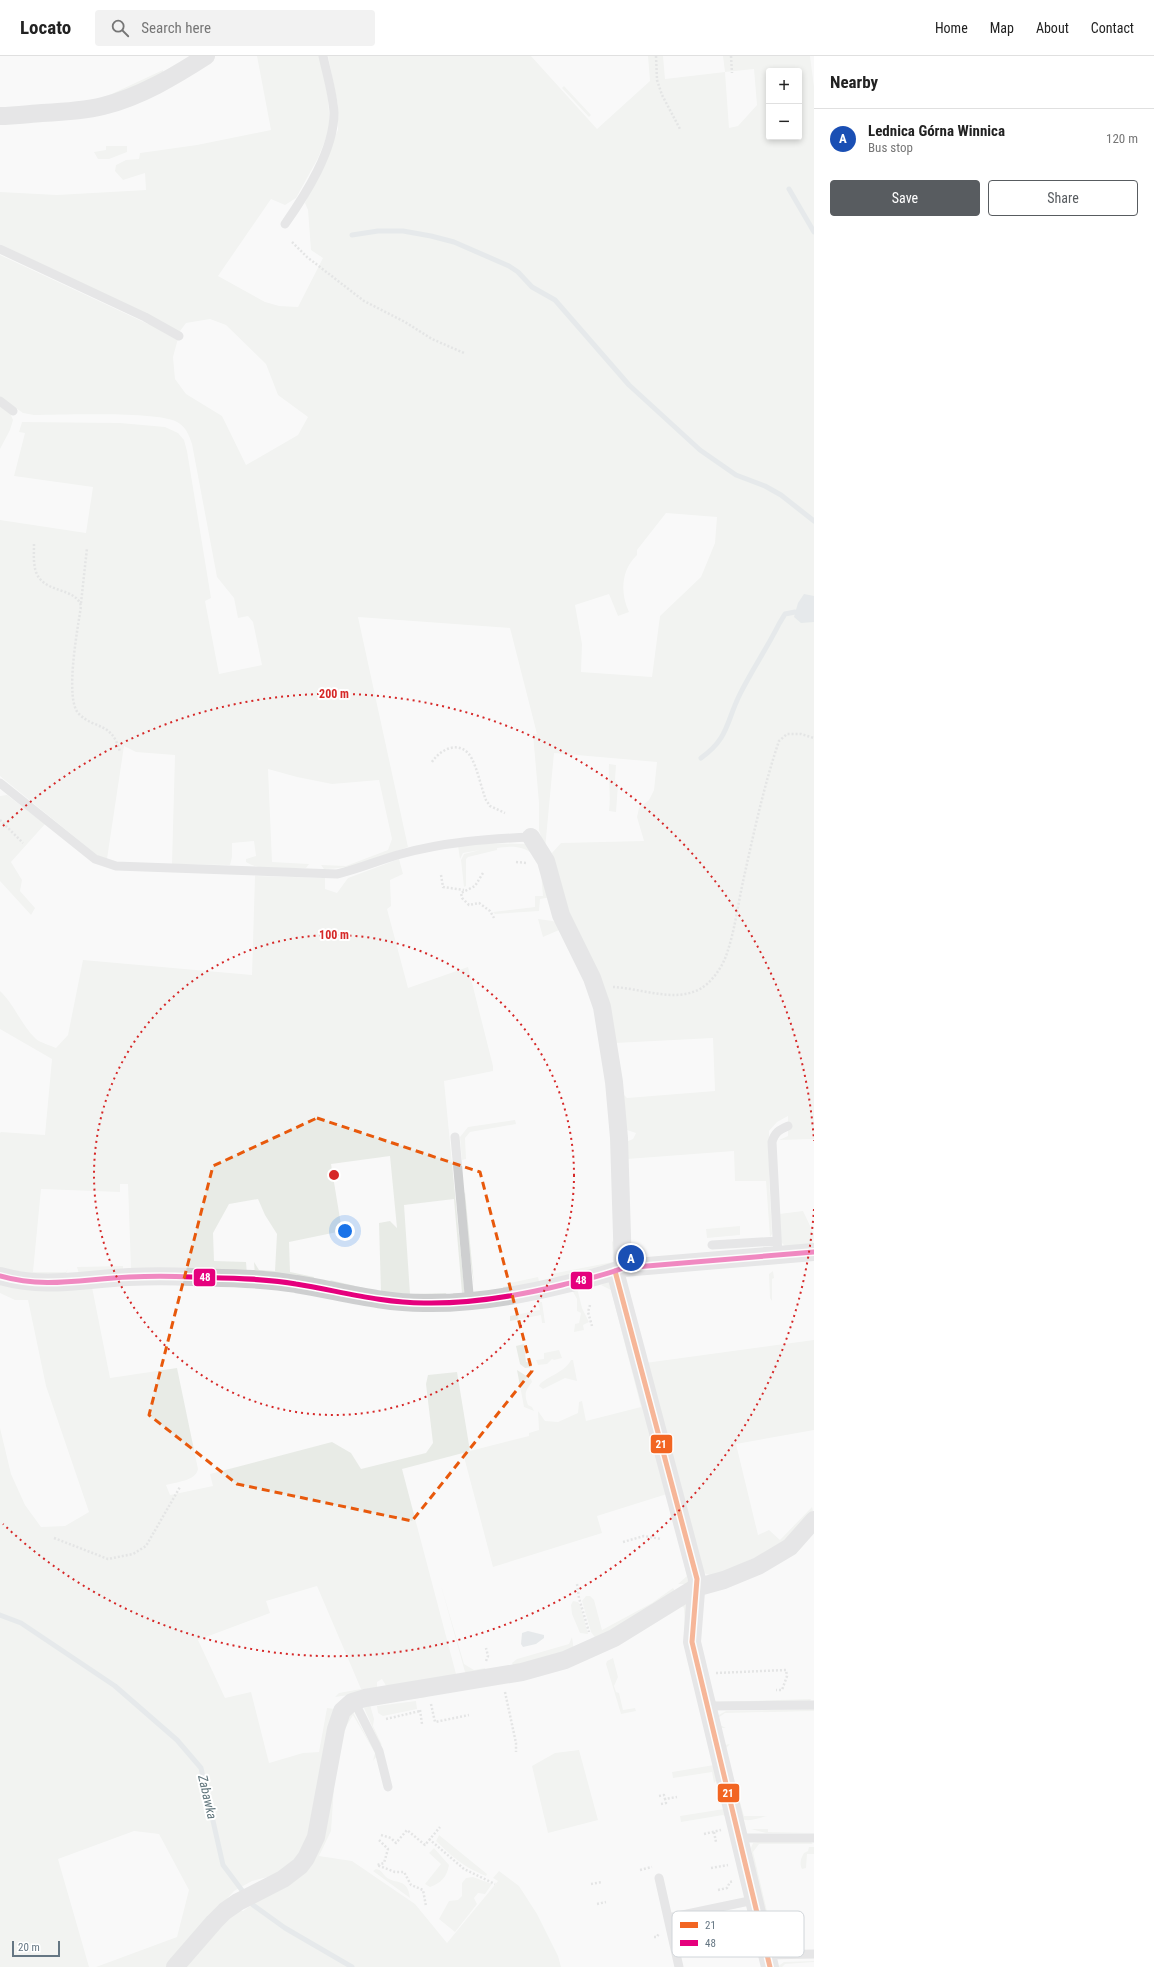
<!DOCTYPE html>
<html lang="en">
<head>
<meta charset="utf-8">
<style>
  body { margin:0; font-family:"Roboto Condensed",sans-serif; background:#f2f2f2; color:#222 }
  .controls { position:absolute; right:12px; top:12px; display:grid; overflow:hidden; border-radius:4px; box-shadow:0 2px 6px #0003 }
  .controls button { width:36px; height:36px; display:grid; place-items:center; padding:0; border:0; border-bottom:1px solid #e0e0e0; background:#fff; color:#222; font:20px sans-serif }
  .scale { position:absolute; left:12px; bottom:10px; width:48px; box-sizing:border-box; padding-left:4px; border:2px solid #657683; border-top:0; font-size:11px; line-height:14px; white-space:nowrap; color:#657683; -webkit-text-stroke:3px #fff; paint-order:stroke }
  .you { position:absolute; left:345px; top:1175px; width:14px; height:14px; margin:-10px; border:3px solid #fff; border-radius:50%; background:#1a73e8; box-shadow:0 0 0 6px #1a73e833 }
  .badge { display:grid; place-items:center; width:26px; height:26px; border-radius:50%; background:#585c60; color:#fff; font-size:13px; font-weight:700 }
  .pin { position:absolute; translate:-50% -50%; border:2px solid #fff; box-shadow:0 1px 4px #0006 }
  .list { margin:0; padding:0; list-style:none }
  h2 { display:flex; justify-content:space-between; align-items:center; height:52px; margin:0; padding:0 16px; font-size:17px }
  h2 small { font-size:13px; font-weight:400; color:#767676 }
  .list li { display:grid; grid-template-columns:26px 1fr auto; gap:12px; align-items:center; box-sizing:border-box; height:60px; padding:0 16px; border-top:1px solid #e0e0e0 }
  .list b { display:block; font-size:15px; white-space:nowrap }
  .list p { margin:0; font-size:13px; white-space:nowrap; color:#767676 }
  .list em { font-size:13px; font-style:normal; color:#767676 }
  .actions { display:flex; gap:8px; padding:12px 16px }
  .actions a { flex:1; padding:9px 0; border:1px solid #585c60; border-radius:4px; text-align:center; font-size:14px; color:#585c60 }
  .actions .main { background:#585c60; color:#fff }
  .icon { flex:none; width:22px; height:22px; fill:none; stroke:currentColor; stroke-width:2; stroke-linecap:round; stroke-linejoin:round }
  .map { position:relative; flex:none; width:814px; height:1911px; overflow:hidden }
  header { display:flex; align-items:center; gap:24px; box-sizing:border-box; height:56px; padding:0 20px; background:#fff; border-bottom:1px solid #e0e0e0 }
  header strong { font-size:19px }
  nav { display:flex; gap:22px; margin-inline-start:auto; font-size:14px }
  .search { width:280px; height:36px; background:#f2f2f2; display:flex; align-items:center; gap:10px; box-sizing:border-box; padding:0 14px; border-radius:4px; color:#767676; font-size:15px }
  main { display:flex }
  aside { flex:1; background:#fff }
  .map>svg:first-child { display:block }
  .green { fill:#e8ebe6; fill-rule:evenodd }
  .water { fill:#ced6d9 }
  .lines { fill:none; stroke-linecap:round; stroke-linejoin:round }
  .stream { stroke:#ced6d9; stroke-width:5 }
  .path { stroke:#cbcccd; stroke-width:2.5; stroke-dasharray:2 2; stroke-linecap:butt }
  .service { stroke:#cecfd0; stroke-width:9 }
  .minor { stroke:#cecfd0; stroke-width:18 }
  .bus-1-casing { stroke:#fff; stroke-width:8 }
  .bus-2-casing { stroke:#fff; stroke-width:8 }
  .bus-1 { stroke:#f26522; stroke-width:5 }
  .bus-2 { stroke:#e5007d; stroke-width:5 }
  .marked { fill:none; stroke:#e8590c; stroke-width:3; stroke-dasharray:8 5; stroke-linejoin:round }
  .ring { fill:none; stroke:#d62828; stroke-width:2; stroke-dasharray:2 4 }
  .labels { text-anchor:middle; stroke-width:4; stroke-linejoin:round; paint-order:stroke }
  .water-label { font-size:13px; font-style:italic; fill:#60757c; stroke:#fff }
  .key { fill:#fff; stroke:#d1d6da; stroke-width:1 }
  .key-label { font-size:11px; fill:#657683 }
  .centre { fill:#d62828; stroke:#fff; stroke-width:2 }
  .ring-label { font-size:12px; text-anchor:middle; font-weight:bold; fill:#d62828; stroke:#fff; stroke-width:4; stroke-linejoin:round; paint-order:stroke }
  .line-badge { stroke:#fff; stroke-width:1.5 }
  .badge-label { font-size:11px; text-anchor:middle; font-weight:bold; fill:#fff }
</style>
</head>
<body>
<header>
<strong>Locato</strong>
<div class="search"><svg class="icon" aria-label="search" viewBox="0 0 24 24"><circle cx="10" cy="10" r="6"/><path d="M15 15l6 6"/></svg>Search here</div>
<nav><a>Home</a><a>Map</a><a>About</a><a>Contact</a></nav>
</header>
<main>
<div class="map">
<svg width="814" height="1911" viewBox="0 0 814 1911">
  <rect width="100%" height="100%" fill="#f9f9f9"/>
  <path class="green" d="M257,0H320L328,42L330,72L318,102L296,142L285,149L271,143L218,220L265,246L279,250L298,251L323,202L311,194L308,154L305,147L338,74V49L328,0H531L597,73L650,25L648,0H663L665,23L725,16L723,0H810L814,31V1083L779,1084L788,1080V1060L777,1066L769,1075V1122L772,1178L770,1181L766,1125H735L734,1095L627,1103L626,1086L633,1083L636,1077L627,1074L623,1038L627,1042L715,1035L713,982L615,987L563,855L552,797L561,787L644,785L637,761L639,752L649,744L654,734L657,706L554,697L545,793L539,774V747L533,678H537L510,572L358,561L408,791C381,800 354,813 324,813L321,809L346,810L388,794L392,783L379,724L332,728L297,721L268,713L272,806L309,808L306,812C288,812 261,816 246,806V803L256,800L254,785L232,787V801L230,809L172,808L175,699L136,696L124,690L107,803L98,800L0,720V464L86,477L93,431L14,420L25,377L19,376L22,366L120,367L165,371L178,377L184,384L187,395L211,542L205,545L219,618L262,609L253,566L248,560L238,562L234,542L217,521L192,388C189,379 186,371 177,366C157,355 62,359 34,359L23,357L0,341V199L148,268L161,266L0,188V136L57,139L146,134L145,117L123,124L115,115L116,109L126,104L139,103L140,97L197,89L271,74ZM754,13L757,49L738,70L729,72L725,16ZM769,15H799V81H769ZM210,263L226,269L266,308L278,339L308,361L298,379L246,409L222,360L186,338L175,323L173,301L180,275L186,267ZM666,457L717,461L715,487L701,521L660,560L652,621L581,616L582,588L575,549L609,538L618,560L629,556C620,537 621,514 637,499V494Z
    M163,14V19L96,46L103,42Z
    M564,30L591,59L589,61L562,32Z
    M106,90H127V96L109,103H98L94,96L106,94Z
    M0,350L10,357L13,364L10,374L0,393Z
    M609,708L616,709L615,724L618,729L616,756L609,755C611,739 608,725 609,708Z
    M7,739L45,768L11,806L22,824L20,835L35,852L31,859L0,825V740Z
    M482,787L526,788L534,799C522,789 511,790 497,792V794L468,801L466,803V830L464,831L461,804L464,798L480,794L463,797L460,803L458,790Z
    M399,803L403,818L390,824L391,850L387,853L408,932L468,911L493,1010V1015L444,1025L465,1241L456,1243L453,1237H462L454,1143L404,1149L410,1238L446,1237L447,1241L444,1244C424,1243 340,1241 330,1224L381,1236L379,1167L390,1165L397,1172L390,1100L331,1108L342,1175L289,1186L290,1216L314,1221L312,1227L258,1221L255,1219L254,1206L259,1214L275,1215L277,1178L265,1159L258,1143L229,1148L213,1177L214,1205L246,1206L247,1219L135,1217L131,1213L128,1128H120V1136L41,1133L33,1216H66L68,1212L64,1223C42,1225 22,1222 0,1216V1077L1,1076L45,1079L52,1003L0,973V935C15,949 21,969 36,983C41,987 50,989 56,992L68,979L83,904L252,919L255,820L325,822V833L337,837L348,822Z
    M541,817L551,841L540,843L539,855L495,858L493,856L535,851V840H543Z
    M538,863L553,865L561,870L594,941L559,874L543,881Z
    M515,1064L516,1068L470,1076L465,1082L466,1103L462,1104L460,1081L468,1071Z
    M465,1136L474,1228L469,1196L464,1138Z
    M803,1155L814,1178L813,1188L786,1191L781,1186L779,1158Z
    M740,1170V1179L707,1182L706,1173Z
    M612,1185L617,1190L618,1206L555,1222L551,1218L613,1206Z
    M123,1210V1213L79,1218L77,1211Z
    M773,1215L774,1222L772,1223V1245L770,1242L769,1218Z
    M538,1221L540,1229L504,1237L503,1231L510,1230V1227Z
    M0,1224L92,1231L110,1322L177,1312L198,1413C196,1425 176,1426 166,1429L170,1439L213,1430L210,1418L332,1386L351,1397L361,1413L426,1397L433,1387L426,1328L428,1319L457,1316L470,1395L529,1380V1377L539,1374L538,1355L545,1365L558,1366L578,1357L579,1346L582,1345L586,1365L641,1351L611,1234L601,1229L609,1225L691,1520L688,1528H678L687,1520L667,1438L597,1460L602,1477L493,1511L463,1397L402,1413L456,1618L455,1622L388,1633L382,1623L377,1626V1635L335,1641L339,1637L361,1633L317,1530L266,1545L270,1557L198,1584L225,1642L251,1636L269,1707L303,1697L319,1696L327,1652L335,1653L313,1778L286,1816L252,1825L234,1835L199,1873L169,1911H96L177,1881L189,1834L159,1778L134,1775L58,1803L89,1911H0V1372L11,1418L25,1449L41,1471L65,1470L89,1456L46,1330L28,1244H15L0,1237Z
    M577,1232L582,1252L589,1266L583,1269L584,1274L574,1276L575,1268L579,1267L581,1257L577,1255V1243L572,1234Z
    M538,1246H542L545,1267H542L541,1259L510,1265V1260L540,1254Z
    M814,1284V1374L736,1388L758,1479L769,1474L780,1484L812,1451L813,1455L795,1477L772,1494L714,1520L706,1518L700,1514L645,1307Z
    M524,1288L526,1306L532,1305V1311L525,1312L520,1308L516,1290Z
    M559,1294L562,1302L554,1304L552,1303L547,1308L538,1309L536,1304L544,1303V1297Z
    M571,1304H573L577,1325L565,1322L543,1333L539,1330C542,1322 565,1317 571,1304Z
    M517,1314L531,1323L532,1326C525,1335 524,1338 528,1349L532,1351L534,1355L524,1351Z
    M440,1526L464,1608L474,1614L485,1612L486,1618L468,1619L465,1616Z
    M673,1532L675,1535L597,1584L591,1576L582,1545L586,1540H590L594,1544L602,1574L652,1547Z
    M573,1545L578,1546L580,1549L588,1578L580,1577L572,1558L571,1549Z
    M680,1548H687L720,1721L714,1727L712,1716L673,1722L672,1716L714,1709L685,1576L684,1552Z
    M572,1581L574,1595L515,1613L512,1607L517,1603L569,1588Z
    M613,1602L618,1621L614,1630L616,1636L619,1637L623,1654L635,1652L636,1655L621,1658L606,1608L607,1605Z
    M426,1637L427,1641L370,1649L374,1663L373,1670L382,1689L380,1688L364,1652L366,1646Z
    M712,1638L716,1646L811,1643L810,1645L714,1646Z
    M416,1645L417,1653L383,1660L378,1657L377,1650Z
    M814,1653V1655L725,1657L718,1662L720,1669L726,1672H721L718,1670L717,1660L726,1655Z
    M353,1656L377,1700L373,1705L375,1697L353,1659L344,1674L335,1716L331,1775L319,1800L352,1805L415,1848L447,1887L498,1825L493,1822L499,1815L519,1830L537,1858L558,1900L561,1911H181L234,1853L243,1855L297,1818L348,1660Z
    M730,1688L725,1693L744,1760H767C758,1762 748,1767 740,1762L724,1693L725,1689Z
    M579,1694L598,1764L548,1777L532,1710L555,1697Z
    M724,1753L726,1761L723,1759L681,1766L680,1760Z
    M751,1773H768V1776L814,1777H766Z
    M439,1779L487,1818L486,1820C462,1810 454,1802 436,1785Z
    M810,1785L813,1788H759L753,1796L775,1889L780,1893H804L780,1894L771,1890L751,1792L753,1787L758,1786Z
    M809,1791H814V1798H807L806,1812L802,1813C799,1807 801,1802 804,1797L808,1795Z
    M434,1792L449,1809C447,1821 441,1827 430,1831L425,1828L441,1808L429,1797Z
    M376,1813C382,1814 382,1817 386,1821C395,1829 408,1821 410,1842L373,1815Z
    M473,1821L492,1828L485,1838L478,1837L474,1842L477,1848L455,1876L439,1863L449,1845L458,1844L462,1840V1827L466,1822Z
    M814,1905V1906L785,1908L782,1911H777L784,1906Z"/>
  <path class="water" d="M804,538L814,540V566L801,567L794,561L798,547Z
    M528,1575L544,1579V1582L536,1588L523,1591L521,1588L522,1577Z"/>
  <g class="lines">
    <path class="stream" d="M789,133L814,176
      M352,179L378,175H403L431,180L454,186L509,210L518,216L532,231L555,244L629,329L700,394L736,419L765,430L781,439L814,465
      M701,702C729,682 726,666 740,638C752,614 767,592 779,568L785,558L795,556
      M0,1559L21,1567L115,1630L177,1684L201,1712L223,1809L253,1849L285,1872L352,1911"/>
    <path class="path" d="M656,0L657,24L662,39L680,73
      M731,0L732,17
      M292,186L307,201L364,245L405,266L432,283L464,297
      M34,488C34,497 33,507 36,516C44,538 76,531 81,550C78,571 64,644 79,658C95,674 112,665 120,696
      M81,547L87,492
      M432,706C441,692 462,683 472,703C478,715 481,731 486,744L490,750L505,757
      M0,764L23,787
      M516,806L527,807
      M483,817L475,830L461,837L462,842L469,849L479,847L490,855L494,862
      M441,819L443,831L464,834
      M613,931C640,932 674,947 700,933C711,927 721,913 726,900C735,875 738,847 744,821C754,776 764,729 779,685L787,678H801L814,682
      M590,1249L588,1256L592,1270
      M54,1482L108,1503L133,1498L146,1490L180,1431
      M623,1486L644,1480L661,1483
      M577,1528L579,1542L589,1576
      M486,1605L488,1600L486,1592
      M716,1617L786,1614L787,1620L782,1634H776
      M505,1636L516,1687V1696
      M431,1648L435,1666L469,1659
      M420,1654L422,1668
      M386,1663L420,1655
      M659,1740L664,1739L665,1743L677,1741
      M661,1748L666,1747L665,1743
      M714,1776L716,1786
      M704,1778L721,1774
      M381,1779L391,1782L396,1787L407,1774L425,1789L440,1771
      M429,1783L464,1813L495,1828
      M379,1784L388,1793L384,1807L377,1809L395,1816H404L411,1829L423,1834L426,1850
      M711,1812L728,1809
      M640,1814L652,1811
      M591,1828L602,1826
      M718,1834L727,1832L730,1826L734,1825
      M597,1848L606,1846
      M731,1862L739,1866L743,1865
      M654,1881H657L659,1877"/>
    <path class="service" d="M285,168C306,138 334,94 334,57C333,38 327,19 323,0
      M0,193L145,261L179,280
      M0,345L13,355
      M0,727L95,803L116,810L337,818C359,813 379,804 401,798C444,786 487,783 531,781
      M455,1081L469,1238L476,1245
      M712,1189L777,1185
      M778,1200L772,1086C775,1076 779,1074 788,1070
      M358,1644V1653L379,1695L388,1731
      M707,1650L814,1649
      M740,1782H814
      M659,1822L679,1911
      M668,1862L754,1844
      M767,1899L814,1898"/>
    <path class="minor" d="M0,60C14,60 28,58 42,57C63,56 83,55 103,50C140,41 175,20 206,0
      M531,781L546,805L561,859L592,922L602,951L614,1026L619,1082L623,1212
      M615,1215L697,1523L692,1586L770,1911
      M0,1220C45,1233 83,1223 129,1221C149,1220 171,1220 192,1221C225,1222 264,1222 296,1228C339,1235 381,1247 424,1247C471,1248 517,1240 562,1229C583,1224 603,1220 623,1212L814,1196
      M175,1911L214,1866L225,1855L238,1846L283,1823L300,1810L306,1802L316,1781L336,1673L342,1655L352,1646L365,1642L522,1616L565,1604L614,1582L695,1532L724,1524L758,1510L790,1491L814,1464"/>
    <g class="bus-1-casing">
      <path id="bus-1" d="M615,1215L697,1523L692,1586L770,1911"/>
    </g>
    <g class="bus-2-casing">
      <path id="bus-2" d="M0,1220C45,1233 83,1223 129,1221C149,1220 171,1220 192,1221C225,1222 264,1222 296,1228C339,1235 381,1247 424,1247C471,1248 517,1240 562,1229C583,1224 603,1220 623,1212L814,1196"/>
    </g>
    <use href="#bus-1" class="bus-1"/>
    <use href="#bus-2" class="bus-2"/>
  </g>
  <path d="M0 0H814V1911H0ZM317,1062L480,1116L532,1315L412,1465L237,1428L149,1359L213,1110Z" fill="#f9f9f9" fill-opacity=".55" fill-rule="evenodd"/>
  <path class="marked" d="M317,1062L480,1116L532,1315L412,1465L237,1428L149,1359L213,1110Z"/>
  <g class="ring">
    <circle cx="334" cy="1119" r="240"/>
    <path d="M814 1153A481 481 0 0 1 3 1468M3 770A481 481 0 0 1 814 1085"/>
  </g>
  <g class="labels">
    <g class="water-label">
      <text transform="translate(208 1741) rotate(77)" y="5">Zabawka</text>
    </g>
  </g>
  <rect x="672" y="1855" width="132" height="46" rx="6" class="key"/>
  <rect x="680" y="1866" width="18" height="6" fill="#f26522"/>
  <rect x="680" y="1884" width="18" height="6" fill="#e5007d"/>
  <g class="key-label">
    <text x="705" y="1873">21</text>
    <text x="705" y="1891">48</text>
  </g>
  <circle cx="334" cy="1119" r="6" class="centre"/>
  <g class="ring-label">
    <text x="334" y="642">200 m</text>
    <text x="334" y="883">100 m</text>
  </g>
  <g class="line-badge">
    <rect x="193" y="1212" width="23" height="19" rx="4" fill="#e5007d"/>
    <rect x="570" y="1215" width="23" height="19" rx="4" fill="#e5007d"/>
    <rect x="650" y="1378" width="23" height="20" rx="4" fill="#f26522"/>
    <rect x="717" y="1727" width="23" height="20" rx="4" fill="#f26522"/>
  </g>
  <g class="badge-label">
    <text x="205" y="1225">48</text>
    <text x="581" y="1228">48</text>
    <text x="661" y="1392">21</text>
    <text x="728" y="1741">21</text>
  </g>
</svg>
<div class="controls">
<button>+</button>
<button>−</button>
</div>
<div class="scale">20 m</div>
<div class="you"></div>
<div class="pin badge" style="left:631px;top:1202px;background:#1a4fb4">A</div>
</div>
<aside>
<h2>Nearby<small></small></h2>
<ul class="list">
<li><span class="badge" style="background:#1a4fb4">A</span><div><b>Lednica Górna Winnica</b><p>Bus stop</p></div><em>120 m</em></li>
</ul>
<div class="actions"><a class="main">Save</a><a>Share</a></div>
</aside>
</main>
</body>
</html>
